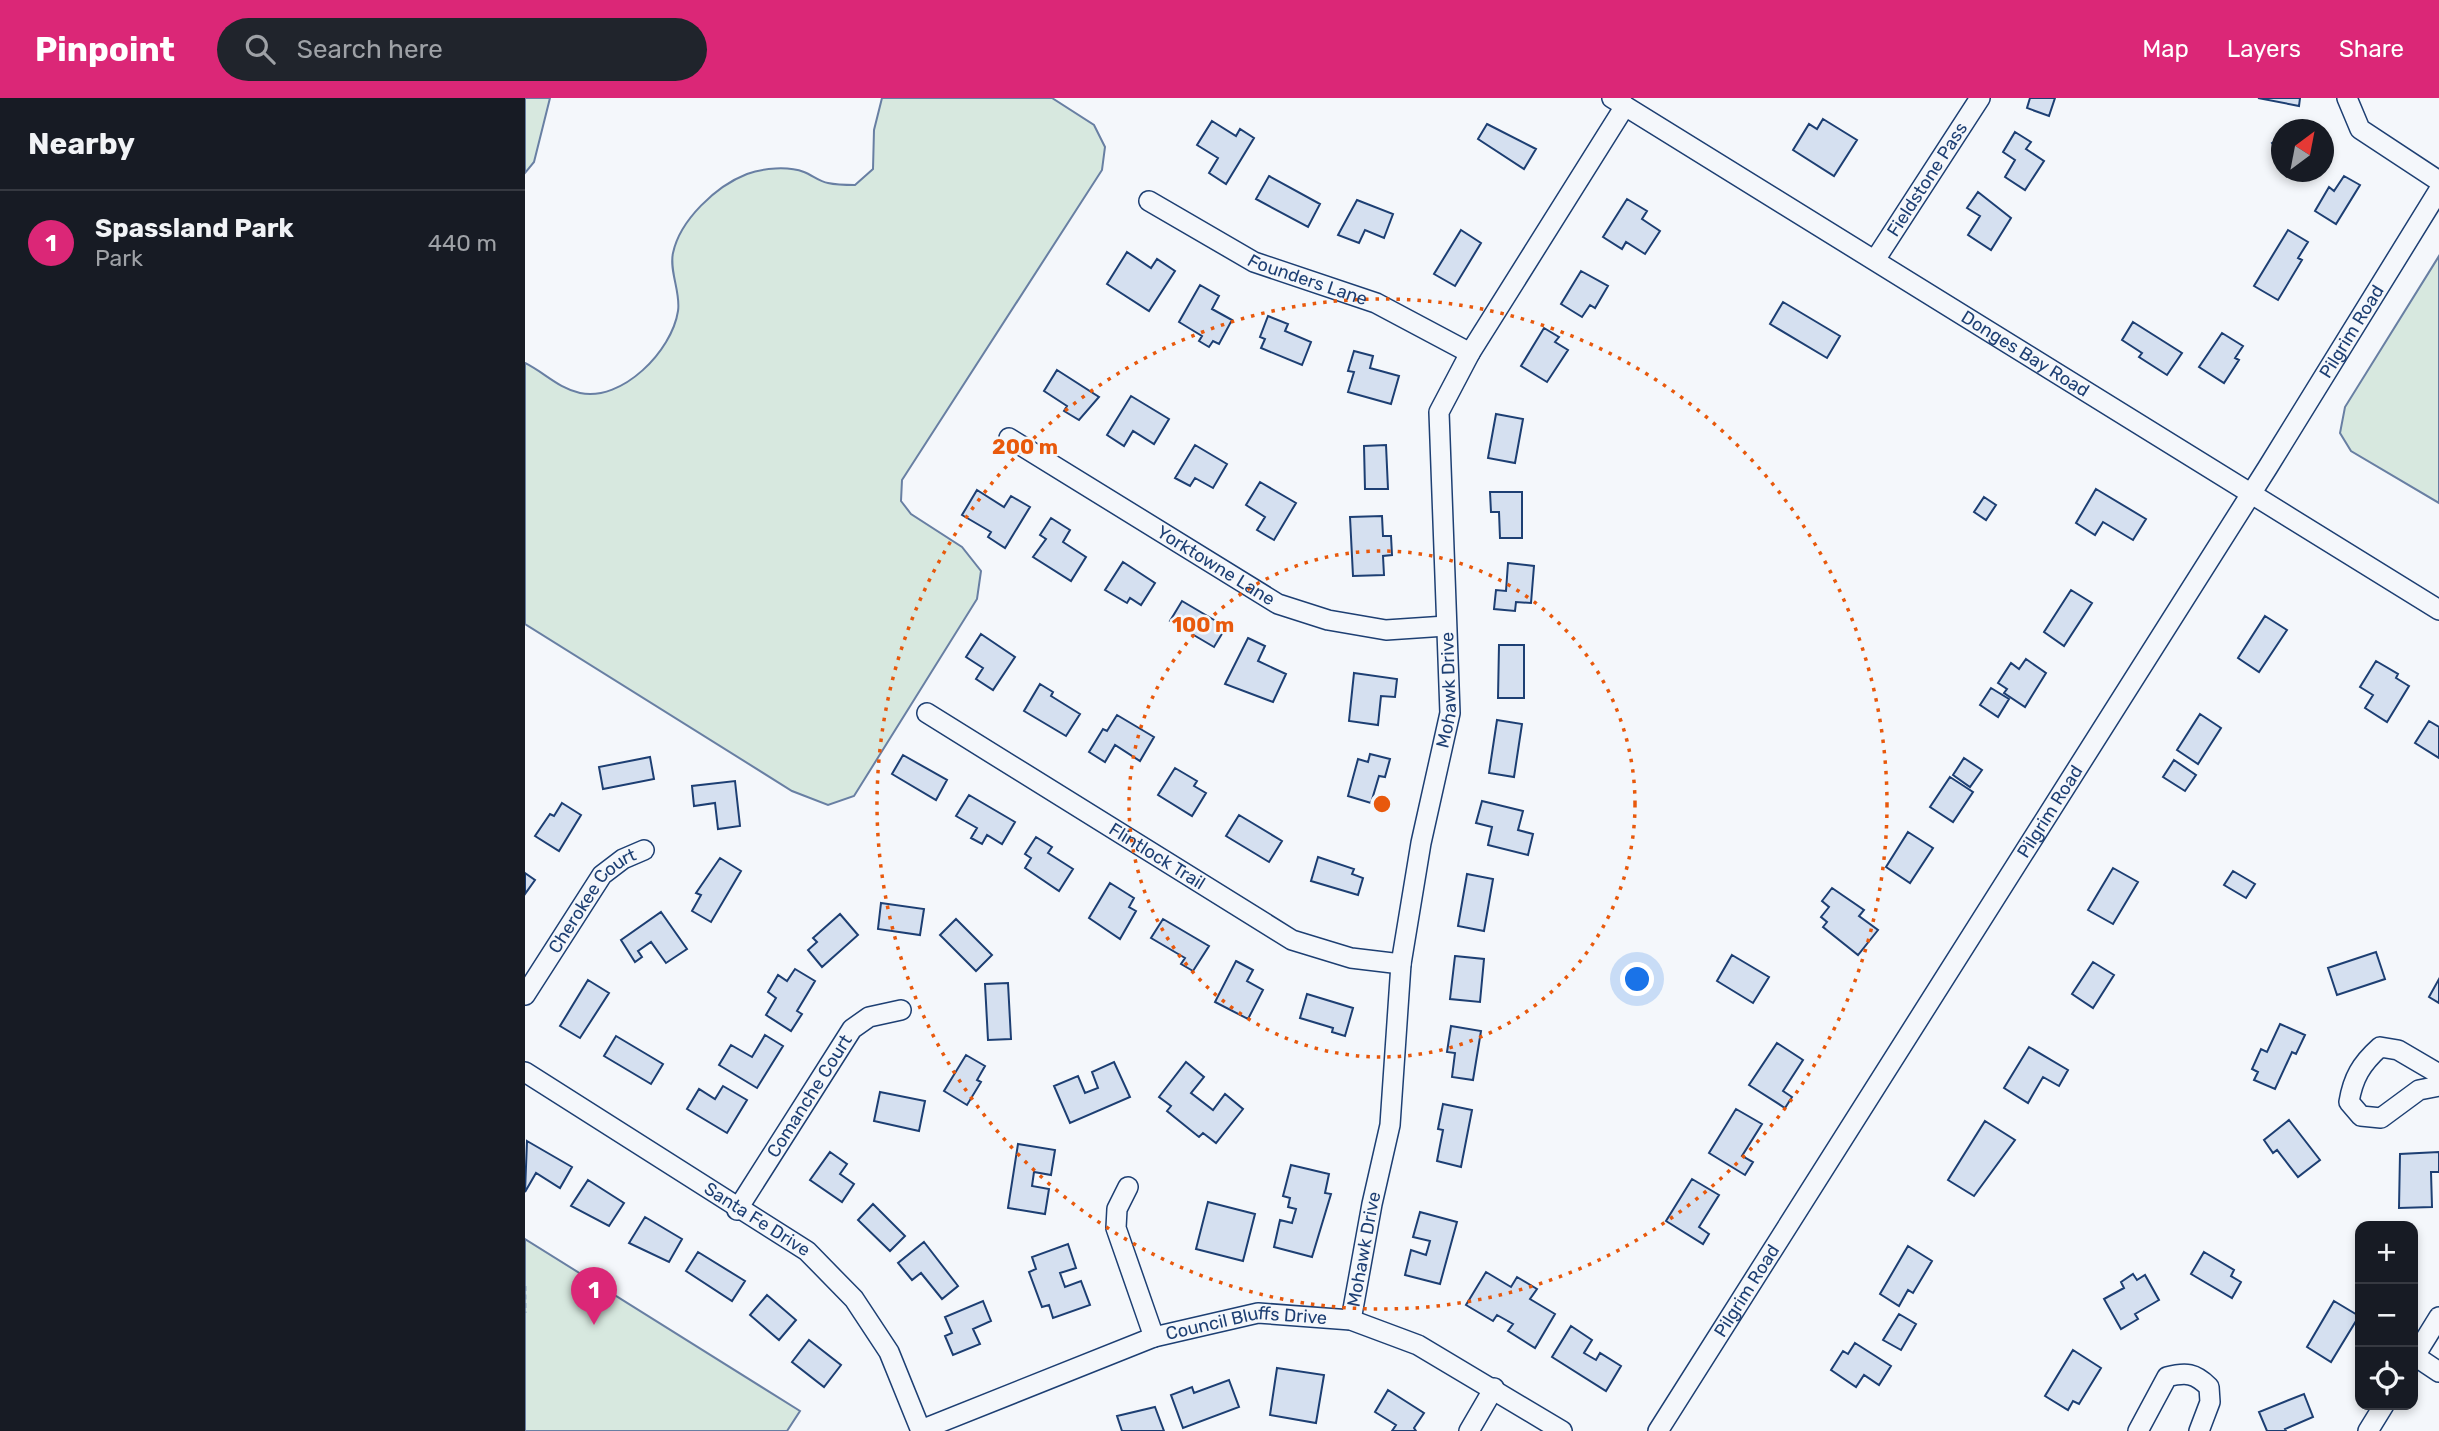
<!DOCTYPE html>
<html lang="en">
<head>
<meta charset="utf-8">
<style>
  body { margin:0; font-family:Rubik,sans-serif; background:#20242c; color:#f1f3f6 }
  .controls { position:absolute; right:21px; bottom:21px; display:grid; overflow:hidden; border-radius:14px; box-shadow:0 4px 10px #0003 }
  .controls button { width:63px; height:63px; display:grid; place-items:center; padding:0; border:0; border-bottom:2px solid #363941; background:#171b24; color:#f1f3f6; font:35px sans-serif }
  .compass { position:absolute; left:1746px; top:21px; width:63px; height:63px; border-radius:50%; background:#171b24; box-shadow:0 4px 10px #0003; rotate:32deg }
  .you { position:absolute; left:1113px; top:882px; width:24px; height:24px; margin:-18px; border:5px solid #fff; border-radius:50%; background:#1a73e8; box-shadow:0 0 0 10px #1a73e833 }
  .badge { display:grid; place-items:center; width:46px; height:46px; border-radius:50%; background:#db2777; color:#fff; font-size:23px; font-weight:700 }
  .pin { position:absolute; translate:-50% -58px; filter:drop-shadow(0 2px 4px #0008) }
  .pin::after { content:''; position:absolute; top:37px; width:24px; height:21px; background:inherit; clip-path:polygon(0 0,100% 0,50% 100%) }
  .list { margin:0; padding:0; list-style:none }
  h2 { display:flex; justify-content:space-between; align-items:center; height:91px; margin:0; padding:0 28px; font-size:30px }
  h2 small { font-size:23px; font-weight:400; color:#9ea1a6 }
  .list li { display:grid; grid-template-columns:46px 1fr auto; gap:21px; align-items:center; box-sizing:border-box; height:105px; padding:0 28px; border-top:2px solid #363941 }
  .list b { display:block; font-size:26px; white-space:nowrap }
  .list p { margin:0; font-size:23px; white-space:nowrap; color:#9ea1a6 }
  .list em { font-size:23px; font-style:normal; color:#9ea1a6 }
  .icon { flex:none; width:38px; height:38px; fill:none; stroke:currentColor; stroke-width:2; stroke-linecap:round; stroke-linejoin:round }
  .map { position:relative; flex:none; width:1914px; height:1333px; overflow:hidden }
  header { display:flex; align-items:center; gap:42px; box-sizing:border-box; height:98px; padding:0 35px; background:#db2777; color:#fff }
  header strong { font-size:33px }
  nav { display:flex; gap:38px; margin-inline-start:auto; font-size:24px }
  .search { width:490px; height:63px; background:#20242c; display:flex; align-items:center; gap:18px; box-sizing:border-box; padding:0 24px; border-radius:38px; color:#9ea1a6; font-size:26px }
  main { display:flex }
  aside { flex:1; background:#171b24 }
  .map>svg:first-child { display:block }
  .green { fill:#d7e8df; stroke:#687fa3; stroke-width:2 }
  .building { fill:#d5e0f0; stroke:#1d3f73; stroke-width:2 }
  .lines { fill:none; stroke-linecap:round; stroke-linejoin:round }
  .minor-casing { stroke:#1d3f73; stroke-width:22 }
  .path { stroke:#5e769c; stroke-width:2.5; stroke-dasharray:5 3.5; stroke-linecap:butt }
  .minor { stroke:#f4f7fb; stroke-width:19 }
  .ring { fill:none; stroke:#e8590c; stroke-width:3.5; stroke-dasharray:3.5 7 }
  .labels { text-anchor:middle; stroke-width:5; stroke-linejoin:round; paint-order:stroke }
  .street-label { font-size:18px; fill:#1d3f73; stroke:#f4f7fb }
  .centre { fill:#e8590c; stroke:#f4f7fb; stroke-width:3.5 }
  .ring-label { font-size:21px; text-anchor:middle; font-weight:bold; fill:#e8590c; stroke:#f4f7fb; stroke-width:5; stroke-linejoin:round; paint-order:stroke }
</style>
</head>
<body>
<header>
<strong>Pinpoint</strong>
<div class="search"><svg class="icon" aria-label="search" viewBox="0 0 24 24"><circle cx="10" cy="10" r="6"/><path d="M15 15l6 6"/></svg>Search here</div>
<nav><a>Map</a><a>Layers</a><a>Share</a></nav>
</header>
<main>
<aside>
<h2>Nearby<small></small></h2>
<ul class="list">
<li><span class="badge">1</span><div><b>Spassland Park</b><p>Park</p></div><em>440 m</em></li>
</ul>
</aside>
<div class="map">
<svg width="1914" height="1333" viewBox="0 0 1914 1333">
  <rect width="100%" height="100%" fill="#f4f7fb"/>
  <path class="green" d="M0,0H25L9,64L0,75Z
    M357,0H527L569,27L580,49L577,72L377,382L376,403L386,416L437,449L456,473L452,501L329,698L303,707L267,693L0,526V265C20,275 33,290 55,295C97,304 147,253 153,213C156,195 144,173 148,155C155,122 191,88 222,76C238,70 263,68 279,74C287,77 295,84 303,85C312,87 321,87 330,87L348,71L349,32Z
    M1914,158V405L1826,353L1815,335L1820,309Z
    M0,1141L275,1313L262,1333H0Z"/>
  <path class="building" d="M1505,0H1530L1524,18L1502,10Z
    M1733,0H1775L1774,8Z
    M1298,21L1332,42L1309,78L1268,52L1284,26L1292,31Z
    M687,23L711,38L715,31L729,40L701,86L684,75L693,60L672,47Z
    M962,26L1011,51L999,71L953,41Z
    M1490,34L1506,44L1501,51L1519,63L1500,92L1480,79L1490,62L1478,54Z
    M1756,39V59L1747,45Z
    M744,78L795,106L783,129L731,101Z
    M1819,78L1835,87L1811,126L1790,113L1804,89L1809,93Z
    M1453,94L1486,120L1466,152L1443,137L1455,118L1442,110Z
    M1102,101L1122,113L1117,121L1135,133L1120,156L1101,144L1097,151L1078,139Z
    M832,102L868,116L859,140L840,132L834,145L813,137Z
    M936,132L956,145L930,188L909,176Z
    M1763,132L1783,144L1773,160L1777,162L1753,202L1729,188Z
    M602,154L626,170L632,161L650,173L624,213L582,186Z
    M1056,173L1083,188L1070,210L1065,207L1057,219L1036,206Z
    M675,187L694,198L687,211L707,222L694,246L688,243L684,249L674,243L677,238L654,224Z
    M1258,204L1315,238L1302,260L1245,226Z
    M743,218L763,226L760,233L786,244L777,267L736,250L740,241L735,239Z
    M1608,224L1657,255L1642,277L1614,259L1617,255L1597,242Z
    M1019,230L1034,239L1030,244L1043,252L1022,284L996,268Z
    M1697,235L1718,248L1710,260L1714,262L1699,285L1674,269Z
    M829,253L848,258L845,270L874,278L866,306L823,294L829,274L823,273Z
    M532,272L574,299L554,322L539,313L542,308L519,293Z
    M606,298L644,321L629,346L608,333L599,348L582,337Z
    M971,316L998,321L990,365L963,360Z
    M670,347L702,366L688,390L670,380L665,388L650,380Z
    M861,347L863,391H840L839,348Z
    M735,384L771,405L749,442L732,432L740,419L721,407Z
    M1571,391L1621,421L1608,442L1578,424L1570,437L1551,425Z
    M452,392L479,409L486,398L505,409L480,450L463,439L466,434L437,417Z
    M965,394H997V440H975L974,414H966Z
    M1459,399L1471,407L1461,422L1449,414Z
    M857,418L858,438H866L867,457L858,458L859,477L828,478L825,419Z
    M526,420L545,432L538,444L561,459L546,483L508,459L521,441L515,437Z
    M598,464L630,485L616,507L605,500L602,505L580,492Z
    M983,465L1009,468L1006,505L991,504L990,513L969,511L971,492L981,493Z
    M1546,492L1567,505L1539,548L1519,534Z
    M657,503L701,529L689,549L645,523Z
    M1740,518L1762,532L1734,574L1713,560Z
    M456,536L490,559L468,592L451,581L458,570L441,559Z
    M723,540L740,548L733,563L761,576L748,604L700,586Z
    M974,547H999V600H973Z
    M1501,561L1521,575L1500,609L1479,595L1482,591L1473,585L1486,565L1494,571Z
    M1851,563L1873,576L1871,580L1884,588L1862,624L1840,610L1848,597L1835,589Z
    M829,575L872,581L870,599L856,598L853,627L824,623Z
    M515,586L528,594L526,598L555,616L541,638L499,613Z
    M1466,590L1484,601L1473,619L1455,607Z
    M1675,616L1696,630L1673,666L1652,652Z
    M592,617L629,639L615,663L590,647L580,664L564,654L578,631L582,633Z
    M972,622L997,626L989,679L964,675Z
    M1904,623L1914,629V660L1890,645Z
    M845,656L865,661L860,679L854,678L846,705L823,698L833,661L843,664Z
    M378,657L422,682L411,702L367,676Z
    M125,659L129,681L78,691L74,669Z
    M1439,660L1457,672L1445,689L1428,677Z
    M1649,662L1671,677L1660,693L1638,679Z
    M650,670L672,683L669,688L681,695L667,718L633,697Z
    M1425,679L1448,694L1428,724L1405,709Z
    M210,683L215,728L193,731L190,705L169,708L167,688Z
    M444,697L490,724L477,746L462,737L457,746L446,740L452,730L431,718Z
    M957,703L998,713L993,732L1008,736L1003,757L963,747L967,729L951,725Z
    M37,705L56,717L34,753L10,738L25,716L29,718Z
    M714,717L757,743L744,764L701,738Z
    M1383,734L1408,750L1385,785L1361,769Z
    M511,739L527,749L523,755L548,771L534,793L500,770L506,760L500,756Z
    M793,759L829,771L827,776L838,780L833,797L786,783Z
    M195,760L216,773L186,824L167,813L176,797L171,795Z
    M1588,770L1613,784L1588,826L1563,812Z
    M1708,773L1730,786L1721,800L1699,787Z
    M0,775L10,782L0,796Z
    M942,776L968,781L959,833L933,828Z
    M585,785L609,800L604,809L611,813L595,841L564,820Z
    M1307,790L1339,812L1334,818L1353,832L1333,857L1298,829L1302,824L1296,819L1304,809L1297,803Z
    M356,805L399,811L395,837L353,831Z
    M136,814L162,851L141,865L126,844L113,853L117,859L110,864L96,842Z
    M315,816L333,837L297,869L283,852L292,844L288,840Z
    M431,821L467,857L451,873L415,837Z
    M638,821L684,848L668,873L656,866L660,860L626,840Z
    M1851,854L1860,881L1812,897L1803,870Z
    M1207,857L1244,879L1228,905L1192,883Z
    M930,858L959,861L955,904L925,901Z
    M711,863L728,872L722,883L738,892L723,921L690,904Z
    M1568,864L1589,877L1568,910L1547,896Z
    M270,871L290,883L272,913L277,916L266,933L241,917L251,900L243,894L253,877L262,883Z
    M1914,881V905L1904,899Z
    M63,882L84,895L55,940L35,928Z
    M483,885L486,941L463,942L460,886Z
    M782,896L828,910L820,938L807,934L808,930L775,920Z
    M1755,926L1780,937L1771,956L1767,954L1750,991L1729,982L1733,974L1727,971L1736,951L1742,954Z
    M926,928L956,933L948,982L927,979L930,955L922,954Z
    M240,937L258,948L232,990L194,967L206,947L227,959Z
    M91,938L138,966L126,986L79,958Z
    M1252,945L1278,962L1258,993L1267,999L1260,1010L1224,987Z
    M1504,949L1543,972L1534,988L1518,979L1503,1005L1479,990Z
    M441,957L460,968L452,982L456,984L442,1007L419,993Z
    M589,964L605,999L545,1025L529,988L553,978L560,995L573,990L567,974Z
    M661,964L679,979L666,995L688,1012L700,996L718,1011L691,1045L678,1035L674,1039L642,1013L646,1008L634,999Z
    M198,988L222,1002L202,1035L162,1011L174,991L190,1001Z
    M355,994L400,1003L394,1033L349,1023Z
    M918,1006L947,1012L936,1069L912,1063L918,1032L913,1031Z
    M1211,1011L1237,1026L1217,1058L1228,1064L1220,1077L1184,1055Z
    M1764,1022L1795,1062L1773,1079L1752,1052L1748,1055L1739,1042Z
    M1460,1023L1490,1042L1449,1098L1423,1082Z
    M2,1043L47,1069L35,1090L11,1075L0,1094Z
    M493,1046L530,1052L526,1077L509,1074L507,1088L524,1091L520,1116L483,1110Z
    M305,1054L322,1066L315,1076L329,1086L317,1104L285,1082Z
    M1914,1054V1074H1906L1907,1109L1874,1110L1875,1056Z
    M766,1067L804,1076L800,1095L806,1096L787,1159L749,1149L755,1122L767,1125L771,1111L763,1109L765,1100L758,1098Z
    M1167,1081L1194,1097L1174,1129L1184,1136L1178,1146L1141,1123Z
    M63,1082L99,1105L84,1128L46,1108Z
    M683,1104L730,1116L718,1163L671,1151Z
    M348,1106L380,1138L365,1153L333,1122Z
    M895,1114L932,1124L915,1186L880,1177L886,1152L901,1157L905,1143L888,1139Z
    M120,1119L157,1141L144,1164L104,1145Z
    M399,1144L433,1188L417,1201L396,1175L387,1182L373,1165Z
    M543,1146L551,1170L535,1175L540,1189L556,1183L565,1207L528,1220L524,1207L517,1209L504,1174L511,1171L507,1159Z
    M1383,1148L1407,1163L1388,1195L1383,1192L1374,1208L1355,1196Z
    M173,1154L220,1183L207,1203L161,1173Z
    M1679,1154L1709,1172L1706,1178L1716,1184L1707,1200L1666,1176Z
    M961,1174L986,1189L992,1179L1012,1191L1005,1201L1030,1216L1010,1250L983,1233L988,1226L972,1217L968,1223L941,1207Z
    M1608,1176L1612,1182L1620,1177L1634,1202L1610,1216L1613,1221L1596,1231L1579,1201L1599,1190L1596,1184Z
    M242,1197L271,1222L254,1242L225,1217Z
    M458,1203L466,1223L448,1231L455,1246L428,1257L420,1238L427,1235L420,1219Z
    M1809,1203L1834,1218L1806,1264L1782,1249Z
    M1374,1216L1391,1226L1376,1252L1358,1242Z
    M1046,1228L1067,1242L1059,1255L1071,1262L1075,1255L1096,1268L1081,1293L1027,1259Z
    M284,1242L316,1267L299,1289L267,1264Z
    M1330,1245L1366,1268L1354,1287L1339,1277L1331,1289L1306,1272L1318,1253L1323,1256Z
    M1548,1252L1576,1270L1554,1306L1548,1303L1543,1312L1520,1298Z
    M752,1270L799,1277L791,1325L745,1317Z
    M704,1282L714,1309L658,1330L646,1297L667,1289L669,1295Z
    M863,1292L899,1315L889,1330L891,1333H867L871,1327L850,1314Z
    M1779,1296L1788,1319L1760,1331L1761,1333H1742L1734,1314Z
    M630,1309L639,1333H597L592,1318Z"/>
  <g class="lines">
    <g class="minor-casing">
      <g id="minor">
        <path id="s1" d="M1087,0L1914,512"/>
        <path d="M1822,0L1835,31L1914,83"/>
        <path id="s2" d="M624,103L729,164L851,205L945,255"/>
        <path id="s3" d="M1350,162L1455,0"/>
        <path id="s4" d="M484,340L753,506L803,522L861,532L921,528"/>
        <path id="s5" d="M402,615L767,842L826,860L876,866"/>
        <path id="s6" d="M0,897L77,777L98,761L119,752"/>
        <path id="s7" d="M0,974L282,1153L329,1201L364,1254L396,1333"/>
        <path d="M1914,976L1873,952L1855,949C1836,966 1828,980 1824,1004L1836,1018L1856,1020L1894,992L1914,988"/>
        <path d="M603,1089L592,1111L591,1130L629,1239"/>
        <path id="s8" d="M212,1112L327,931L344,919L376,912"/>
        <path id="s9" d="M826,1222L847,1106L865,1027L876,866L896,745L925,615L914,314L945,255L1100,8"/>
        <path d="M1890,1258L1914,1274"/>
        <path d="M1888,1261L1914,1219"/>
        <path id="s10" d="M396,1332L629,1239L733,1215L826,1222L893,1247L1037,1333"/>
        <path d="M944,1333L969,1290"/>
        <path id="s11" d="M1133,1333L1743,369L1914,92"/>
        <path d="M1613,1333L1642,1279C1661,1274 1670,1275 1684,1289L1685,1304L1674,1333"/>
        <path d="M1843,1333L1859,1307"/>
      </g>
    </g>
    <path class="path" d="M0,1188V1215"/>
    <use href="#minor" class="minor"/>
  </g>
  <g class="ring">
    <circle cx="857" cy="706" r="253"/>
    <circle cx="857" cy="706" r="505"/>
  </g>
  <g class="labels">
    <g class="street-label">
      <text dy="6" stroke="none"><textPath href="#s3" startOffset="96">Fieldstone Pass</textPath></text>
      <text dy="6" stroke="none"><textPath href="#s2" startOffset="178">Founders Lane</textPath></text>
      <text dy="6" stroke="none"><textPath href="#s11" startOffset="1300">Pilgrim Road</textPath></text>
      <text dy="6" stroke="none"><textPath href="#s1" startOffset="486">Donges Bay Road</textPath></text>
      <text dy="6" stroke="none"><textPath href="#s4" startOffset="243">Yorktowne Lane</textPath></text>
      <text dy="6" stroke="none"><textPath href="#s9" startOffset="639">Mohawk Drive</textPath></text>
      <text dy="6" stroke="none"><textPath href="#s11" startOffset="733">Pilgrim Road</textPath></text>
      <text dy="6" stroke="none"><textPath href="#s5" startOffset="271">Flintlock Trail</textPath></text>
      <text dy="6" stroke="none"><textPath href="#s6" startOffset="117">Cherokee Court</textPath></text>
      <text dy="6" stroke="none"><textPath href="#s8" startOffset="135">Comanche Court</textPath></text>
      <text dy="6" stroke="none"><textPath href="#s7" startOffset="275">Santa Fe Drive</textPath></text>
      <text dy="6" stroke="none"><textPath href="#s9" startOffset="72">Mohawk Drive</textPath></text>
      <text dy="6" stroke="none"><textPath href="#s11" startOffset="166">Pilgrim Road</textPath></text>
      <text dy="6" stroke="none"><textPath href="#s10" startOffset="345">Council Bluffs Drive</textPath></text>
    </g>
  </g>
  <circle cx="857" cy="706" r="10" class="centre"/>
  <g class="ring-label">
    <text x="500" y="356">200 m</text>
    <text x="678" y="534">100 m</text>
  </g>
</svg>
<div class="controls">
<button>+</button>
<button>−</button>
<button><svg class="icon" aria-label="locate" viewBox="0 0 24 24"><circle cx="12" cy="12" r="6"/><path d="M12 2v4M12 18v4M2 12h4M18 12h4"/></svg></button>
</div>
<svg class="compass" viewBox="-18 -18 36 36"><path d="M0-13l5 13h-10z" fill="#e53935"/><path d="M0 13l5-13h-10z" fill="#9ea1a6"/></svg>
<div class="you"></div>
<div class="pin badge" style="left:69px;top:1227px">1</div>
</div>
</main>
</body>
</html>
